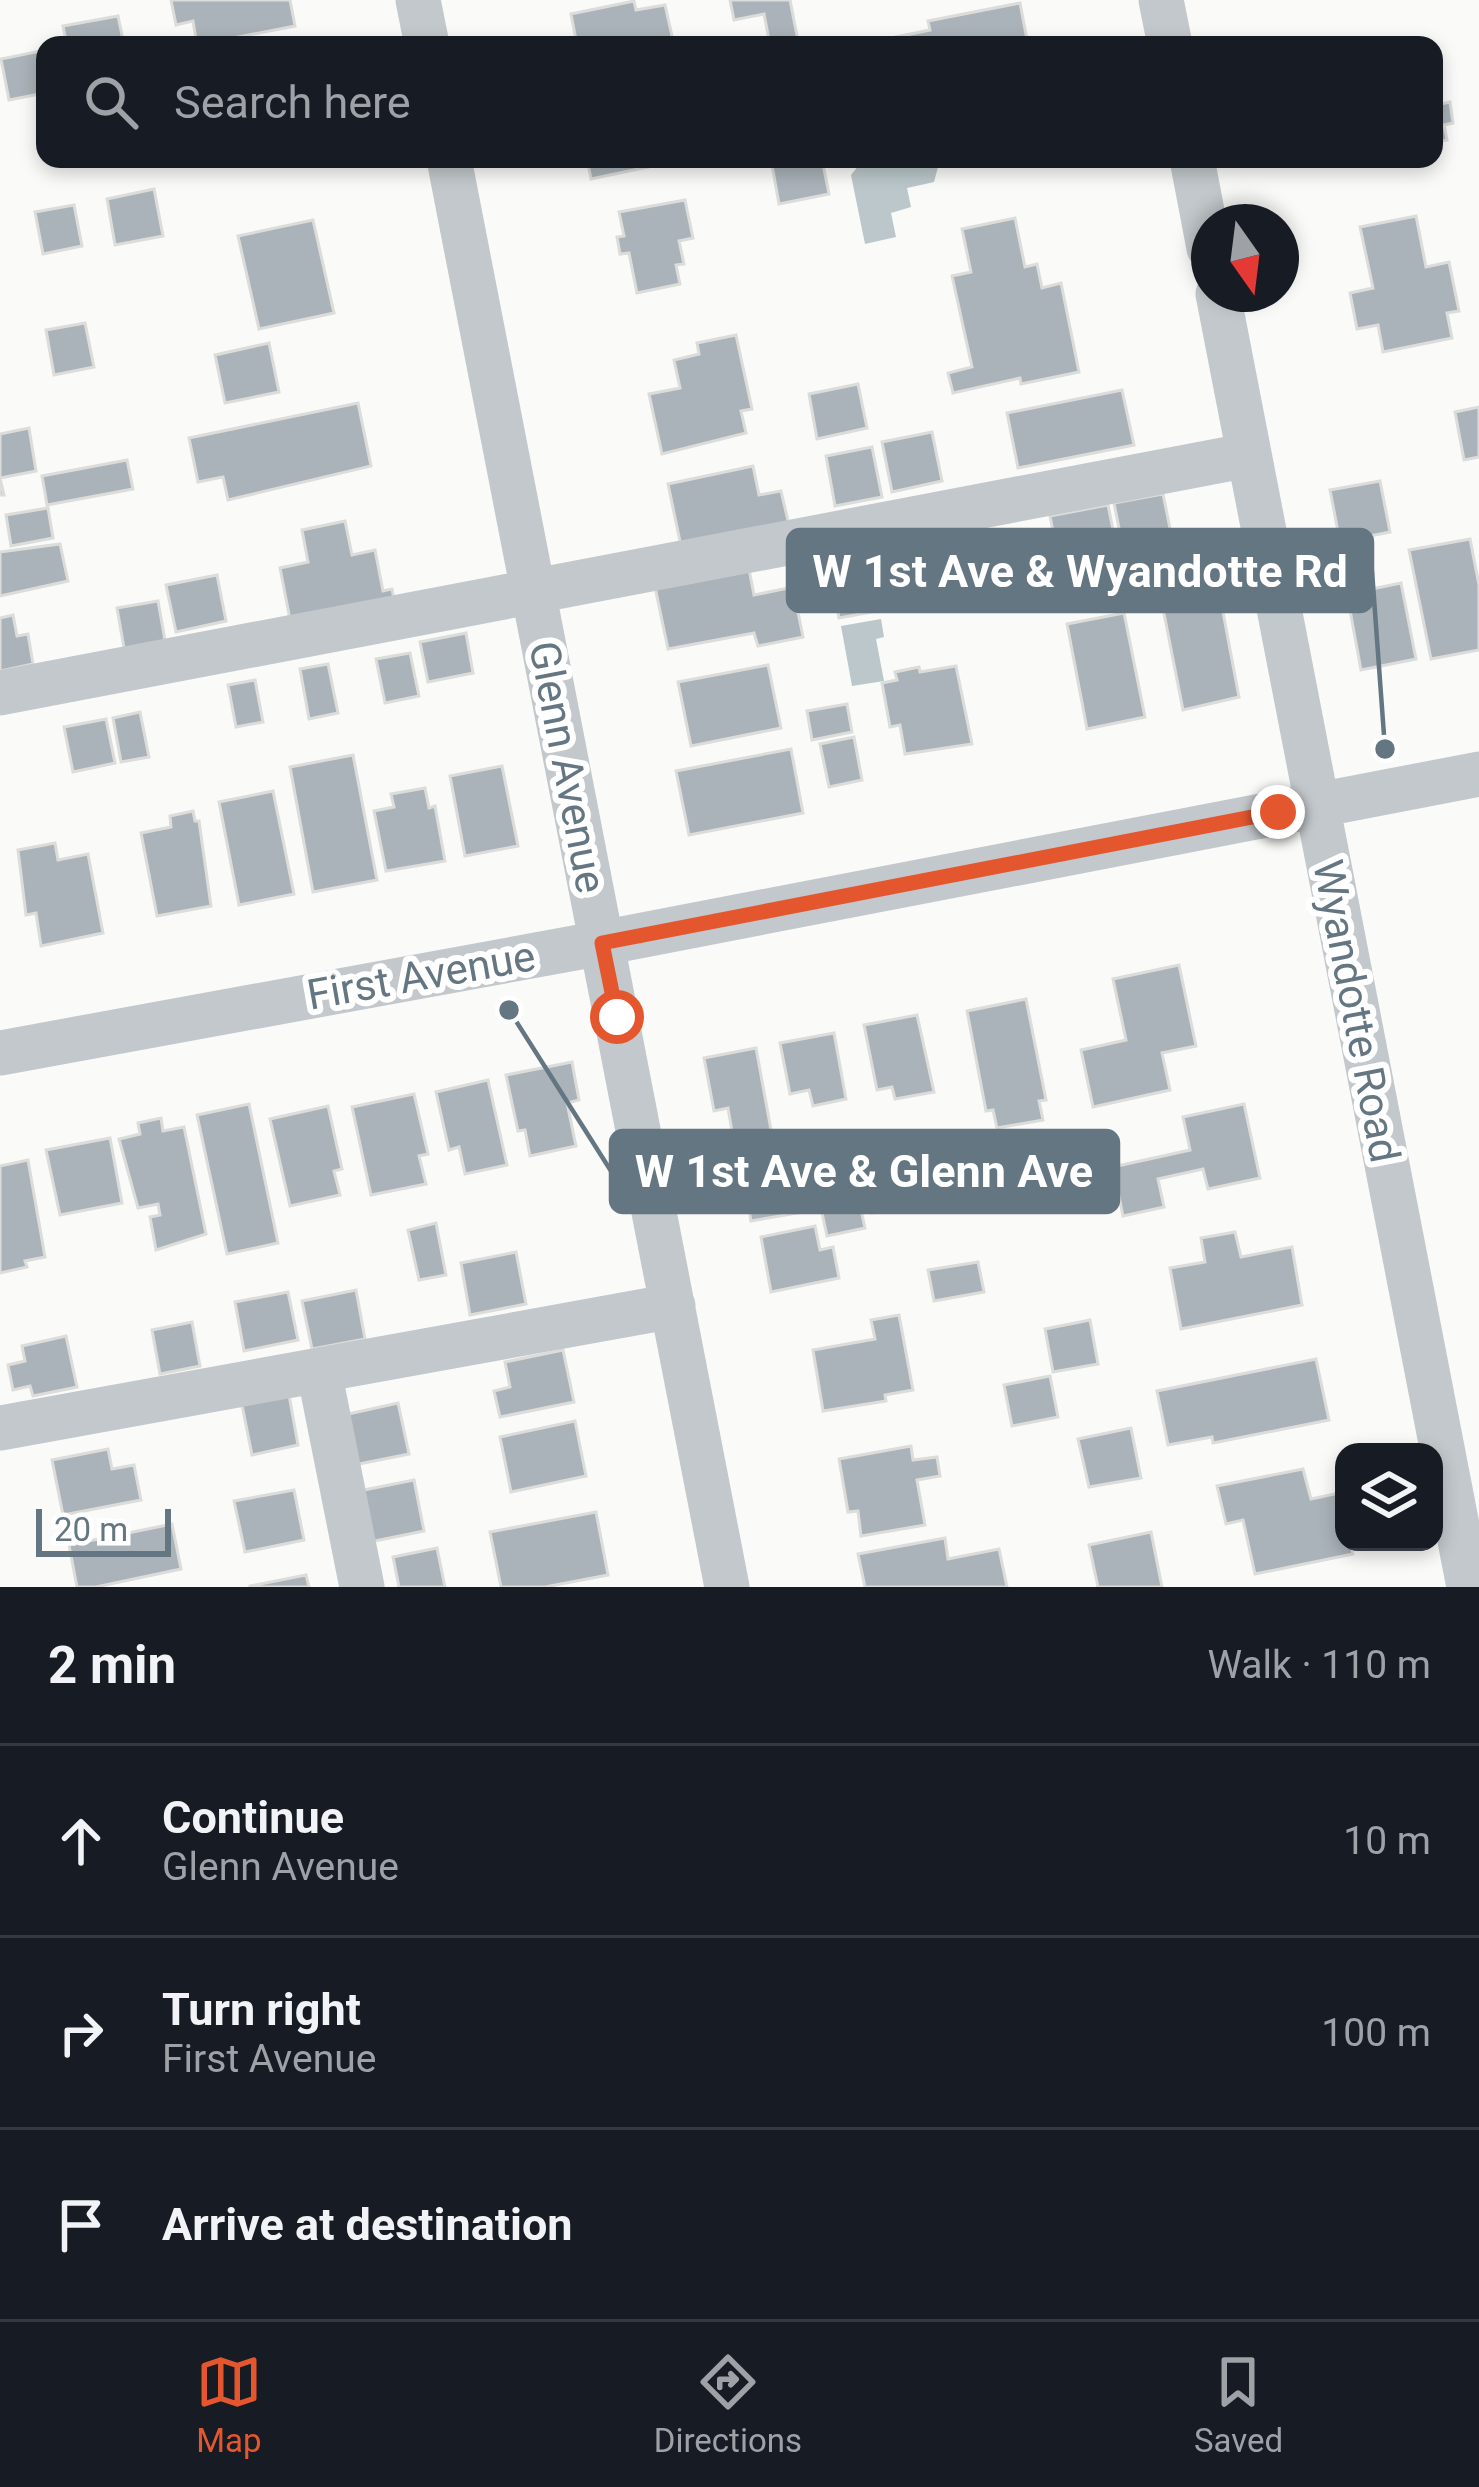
<!DOCTYPE html>
<html lang="en">
<head>
<meta charset="utf-8">
<style>
  body { margin:0; font-family:Roboto,sans-serif; background:#242831; color:#f1f3f6 }
  .controls { position:absolute; right:36px; bottom:36px; display:grid; overflow:hidden; border-radius:24px; box-shadow:0 6px 18px #0003 }
  .controls button { width:108px; height:108px; display:grid; place-items:center; padding:0; border:0; border-bottom:3px solid #363941; background:#171b24; color:#f1f3f6; font:60px sans-serif }
  .compass { position:absolute; left:1191px; top:204px; width:108px; height:108px; border-radius:50%; background:#171b24; box-shadow:0 6px 18px #0003; rotate:166deg }
  .scale { position:absolute; left:36px; bottom:30px; width:135px; box-sizing:border-box; padding-left:12px; border:6px solid #657683; border-top:0; font-size:33px; line-height:42px; white-space:nowrap; color:#657683; -webkit-text-stroke:9px #fff; paint-order:stroke }
  .stop { position:absolute; width:36px; height:36px; margin:-27px; border:9px solid #e4572e; border-radius:50%; background:#fff }
  .stop.end { background:#e4572e; border-color:#fff; box-shadow:0 3px 12px #0008 }
  .list { margin:0; padding:0; list-style:none }
  h2 { display:flex; justify-content:space-between; align-items:center; height:156px; margin:0; padding:0 48px; font-size:51px }
  h2 small { font-size:39px; font-weight:400; color:#9ea1a6 }
  .list li { display:grid; grid-template-columns:78px 1fr auto; gap:36px; align-items:center; box-sizing:border-box; height:192px; padding:0 48px; border-top:3px solid #363941 }
  .list b { display:block; font-size:45px; white-space:nowrap }
  .list p { margin:0; font-size:39px; white-space:nowrap; color:#9ea1a6 }
  .list em { font-size:39px; font-style:normal; color:#9ea1a6 }
  .icon { flex:none; width:66px; height:66px; fill:none; stroke:currentColor; stroke-width:2; stroke-linecap:round; stroke-linejoin:round }
  .map { position:relative; flex:none; width:1479px; height:1587px; overflow:hidden }
  .search { position:absolute; background:#171b24; box-shadow:0 6px 18px #0003; left:36px; right:36px; top:36px; height:132px; display:flex; align-items:center; gap:30px; box-sizing:border-box; padding:0 42px; border-radius:24px; color:#9ea1a6; font-size:45px }
  .sheet { height:732px; background:#171b24 }
  nav { display:flex; justify-content:space-around; align-items:center; box-sizing:border-box; height:168px; border-top:3px solid #363941; background:#171b24; font-size:33px; color:#9ea1a6 }
  nav a { display:grid; justify-items:center; gap:6px }
  nav .on { color:#e4572e }
  .map>svg:first-child { display:block }
  .water { fill:#bbc7cb }
  .building { fill:#aab3b9; stroke:#dcdcda; stroke-width:3 }
  .lines { fill:none; stroke-linecap:round; stroke-linejoin:round }
  .minor { stroke:#c3c8cc; stroke-width:45 }
  .route { stroke:#e4572e; stroke-width:15 }
  .labels { text-anchor:middle; stroke-width:12; stroke-linejoin:round; paint-order:stroke }
  .street-label { font-size:42px; fill:#657683; stroke:#fff }
  .leader { fill:none; stroke:#657683; stroke-width:4.5 }
  .callout-dot { fill:#657683; stroke:#fff; stroke-width:4.5 }
  .callout { fill:#657683; stroke:#657683; stroke-width:4.5 }
  .callout-label { font-size:45px; text-anchor:middle; font-weight:bold; fill:#fff }
</style>
</head>
<body>
<div class="map">
<svg width="1479" height="1587" viewBox="0 0 1479 1587">
  <rect width="100%" height="100%" fill="#fafaf8"/>
  <path class="water" d="M890,159H934L938,167L934,182L907,188L911,207L891,213L896,237L865,244L851,175L859,165Z
    M881,619L884,637L876,639L884,681L852,686L841,626Z"/>
  <path class="building" d="M171,0H290L295,26L197,45L193,21L176,25Z
    M730,0H790L798,41L770,45L764,14L734,20Z
    M634,1L636,10L665,5L674,45H577L571,14Z
    M1020,3L1028,45H892L891,38L930,30L928,21Z
    M118,16L124,45H67L63,26Z
    M45,50V93L9,100L1,59Z
    M1435,71L1441,104L1450,102L1453,123L1444,125L1447,140L1434,142Z
    M587,159H666L667,163L591,179Z
    M822,159L829,194L779,204L772,165Z
    M154,189L163,236L115,245L107,199Z
    M685,200L693,238L679,241L684,264L676,265L680,284L637,293L629,253L620,254L617,237L624,236L619,212Z
    M74,205L82,246L43,254L35,212Z
    M1416,216L1426,267L1449,262L1459,311L1447,313L1452,338L1383,352L1378,325L1357,329L1350,293L1373,288L1360,227Z
    M1015,218L1025,267L1037,264L1042,288L1061,283L1079,372L1021,384L1020,378L953,393L948,373L972,367L952,276L971,272L962,229Z
    M313,220L334,313L259,329L238,236Z
    M85,323L94,367L54,375L46,330Z
    M736,335L752,409L741,411L746,433L662,454L649,394L680,388L674,360L699,354L697,343Z
    M269,343L279,392L225,403L215,355Z
    M858,384L867,428L817,439L809,394Z
    M1122,390L1134,445L1018,468L1007,413Z
    M358,403L371,466L228,500L223,477L198,482L189,438Z
    M1479,407V457L1464,460L1455,412Z
    M29,428L36,471L0,478L4,495H0V434Z
    M932,432L942,481L892,492L882,442Z
    M872,447L882,497L835,506L826,456Z
    M127,460L133,489L47,505L42,476Z
    M753,466L759,495L781,491L790,529L681,546L668,484Z
    M1380,481L1390,532L1340,542L1330,490Z
    M1163,494L1172,538L1123,548L1114,503Z
    M1108,505L1120,565L1062,577L1050,516Z
    M48,508L53,538L11,546L6,515Z
    M345,521L352,555L375,550L383,591L392,589L395,604L292,630L280,568L308,562L302,530Z
    M1470,539L1479,585V650L1431,659L1409,550Z
    M60,544L68,581L0,596V552Z
    M873,566L882,610L839,618L831,575Z
    M749,569L754,595L793,587L803,637L758,646L754,633L668,649L655,587Z
    M1207,574L1214,609L1222,607L1239,697L1183,710L1158,583Z
    M217,575L226,621L176,632L166,585Z
    M1401,583L1416,659L1361,670L1347,594Z
    M158,601L166,646L125,654L117,608Z
    M1124,613L1145,717L1087,729L1067,624Z
    M13,615L17,636L28,634L33,664L0,671V618Z
    M466,633L473,673L428,682L420,642Z
    M410,653L419,696L385,703L376,659Z
    M328,664L338,713L309,719L300,669Z
    M768,665L781,728L691,746L678,682Z
    M956,666L972,744L905,754L900,725L890,727L882,683L897,680L895,672L919,667L920,672Z
    M255,680L263,722L236,727L228,685Z
    M847,704L852,732L812,740L807,711Z
    M140,712L149,757L121,762L113,718Z
    M106,719L115,763L73,772L64,727Z
    M854,737L862,780L829,787L820,744Z
    M791,749L803,813L689,835L676,771Z
    M353,755L377,880L313,892L290,767Z
    M502,766L518,846L465,856L450,776Z
    M425,788L429,808L435,806L445,861L386,871L374,811L394,807L391,794Z
    M273,791L294,894L239,905L219,802Z
    M193,811L195,821H199L211,906L157,916L141,833L171,827L170,816Z
    M55,843L58,860L88,854L103,933L41,946L36,913L26,915L18,850Z
    M1179,965L1196,1046L1162,1053L1170,1090L1093,1107L1081,1050L1126,1040L1113,979Z
    M1026,999L1046,1100L1039,1101L1043,1120L997,1128L993,1110L986,1111L967,1011Z
    M917,1015L934,1092L895,1099L892,1087L877,1090L864,1025Z
    M834,1033L846,1099L813,1106L809,1090L790,1094L780,1043Z
    M756,1048L773,1141L735,1149L728,1108L714,1111L704,1058Z
    M572,1062L579,1100L567,1103L576,1146L530,1156L525,1130L518,1131L506,1075Z
    M488,1080L507,1165L465,1174L459,1147L449,1150L436,1092Z
    M414,1094L428,1154L419,1156L426,1184L371,1195L352,1107Z
    M249,1104L278,1243L227,1254L197,1115Z
    M1244,1104L1260,1178L1208,1189L1203,1169L1158,1179L1164,1207L1123,1216L1113,1167L1190,1150L1183,1117Z
    M328,1106L342,1169L334,1171L340,1195L290,1206L270,1119Z
    M161,1118L163,1131L184,1127L206,1234L156,1250L150,1217L160,1215L158,1204L138,1208L119,1139L140,1134L138,1123Z
    M110,1138L122,1203L60,1215L46,1150Z
    M903,1155L913,1205L872,1213L861,1163Z
    M824,1157L829,1183L816,1186L820,1204L802,1208L803,1212L751,1221L741,1168Z
    M28,1160L45,1257L25,1261L27,1267L0,1273V1166Z
    M859,1201L865,1228L827,1236L821,1208Z
    M436,1223L446,1275L419,1280L408,1230Z
    M815,1226L820,1250L833,1247L839,1278L771,1292L761,1237Z
    M1235,1232L1241,1257L1292,1247L1302,1305L1181,1329L1170,1268L1205,1262L1201,1238Z
    M516,1252L526,1304L470,1315L461,1263Z
    M978,1262L984,1292L934,1301L928,1270Z
    M356,1290L365,1339L312,1349L302,1301Z
    M288,1292L298,1340L244,1351L235,1302Z
    M899,1315L913,1390L885,1395L886,1401L823,1411L813,1350L875,1339L871,1320Z
    M1090,1320L1098,1364L1053,1372L1045,1329Z
    M192,1322L200,1366L160,1374L152,1330Z
    M66,1336L77,1387L33,1396L30,1386L13,1390L8,1365L25,1361L22,1346Z
    M563,1350L574,1402L500,1417L494,1391L510,1387L505,1362Z
    M1316,1359L1329,1420L1213,1443L1212,1437L1168,1445L1157,1391Z
    M1050,1376L1058,1417L1012,1426L1004,1385Z
    M289,1395L298,1445L252,1455L242,1405Z
    M398,1403L409,1454L354,1465L344,1415Z
    M575,1421L586,1476L511,1492L500,1437Z
    M1131,1428L1141,1478L1089,1487L1078,1439Z
    M911,1446L913,1460L937,1457L940,1476L917,1480L925,1525L861,1536L858,1511L848,1512L839,1459Z
    M108,1449L112,1469L134,1465L141,1500L63,1515L52,1460Z
    M1303,1469L1311,1499L1339,1493L1344,1542H1350L1353,1554L1255,1574L1243,1520L1226,1524L1217,1486Z
    M414,1480L424,1531L370,1542L359,1491Z
    M294,1490L304,1540L245,1552L234,1501Z
    M596,1512L608,1575L545,1587H501L490,1532Z
    M172,1524L181,1569L96,1587H77L69,1545Z
    M1151,1532L1162,1587H1098L1089,1545Z
    M945,1538L948,1559L999,1549L1007,1587H865L858,1554Z
    M437,1548L445,1587H399L393,1557Z
    M306,1575L309,1587H250V1586Z"/>
  <g class="lines">
    <path class="minor" d="M418,0L427,45
      M1161,0L1170,45
      M449,159L727,1587
      M1192,159L1209,248
      M1218,294L1469,1587
      M0,693L1249,455
      M0,1053L602,943L1479,774
      M319,1371L362,1587
      M0,1428L673,1306"/>
  </g>
  <g class="lines">
    <path class="route" d="M617,1017L602,943L1278,812"/>
  </g>
  <g class="labels">
    <g class="street-label">
      <text transform="translate(568 767) rotate(79)" y="15">Glenn Avenue</text>
      <text transform="translate(421 975) rotate(-10)" y="15">First Avenue</text>
      <text transform="translate(1357 1011) rotate(79)" y="15">Wyandotte Road</text>
    </g>
  </g>
  <path class="leader" d="M1385 749L1372 571M509 1010L611 1171"/>
  <g class="callout-dot">
    <circle cx="1385" cy="749" r="12"/>
    <circle cx="509" cy="1010" r="12"/>
  </g>
  <g class="callout">
    <rect x="788" y="530" width="584" height="81" rx="12"/>
    <rect x="611" y="1131" width="507" height="81" rx="12"/>
  </g>
  <g class="callout-label">
    <text x="1080" y="587">W 1st Ave &amp; Wyandotte Rd</text>
    <text x="864" y="1187">W 1st Ave &amp; Glenn Ave</text>
  </g>
</svg>
<div class="controls">
<button><svg class="icon" aria-label="layers" viewBox="0 0 24 24"><path d="M12 4l9 5-9 5-9-5zM3 14l9 5 9-5"/></svg></button>
</div>
<svg class="compass" viewBox="-18 -18 36 36"><path d="M0-13l5 13h-10z" fill="#e53935"/><path d="M0 13l5-13h-10z" fill="#9ea1a6"/></svg>
<div class="scale">20 m</div>
<div class="stop" style="left:617px;top:1017px"></div>
<div class="stop end" style="left:1278px;top:812px"></div>
<div class="search"><svg class="icon" aria-label="search" viewBox="0 0 24 24"><circle cx="10" cy="10" r="6"/><path d="M15 15l6 6"/></svg>Search here</div>
</div>
<section class="sheet">
<h2>2 min<small>Walk · 110 m</small></h2>
<ul class="list">
<li><svg class="icon" aria-label="ahead" viewBox="0 0 24 24"><path d="M12 20V5M6 11l6-6 6 6"/></svg><div><b>Continue</b><p>Glenn Avenue</p></div><em>10 m</em></li>
<li><svg class="icon" aria-label="right" viewBox="0 0 24 24"><path d="M7 20v-9h11M14 6l5 5-5 5"/></svg><div><b>Turn right</b><p>First Avenue</p></div><em>100 m</em></li>
<li><svg class="icon" aria-label="arrive" viewBox="0 0 24 24"><path d="M6 21V4h12l-3 4 3 4H6"/></svg><div><b>Arrive at destination</b></div></li>
</ul>
</section>
<nav>
<a class="on"><svg class="icon" aria-label="map" viewBox="0 0 24 24"><path d="M3 6l6-2 6 2 6-2v14l-6 2-6-2-6 2zM9 4v14M15 6v14"/></svg>Map</a>
<a><svg class="icon" aria-label="directions" viewBox="0 0 24 24"><path d="M12 3l9 9-9 9-9-9zM9 14v-3h6M13 9l2 2-2 2"/></svg>Directions</a>
<a><svg class="icon" aria-label="saved" viewBox="0 0 24 24"><path d="M7 4h10v16l-5-4-5 4z"/></svg>Saved</a>
</nav>
</body>
</html>
